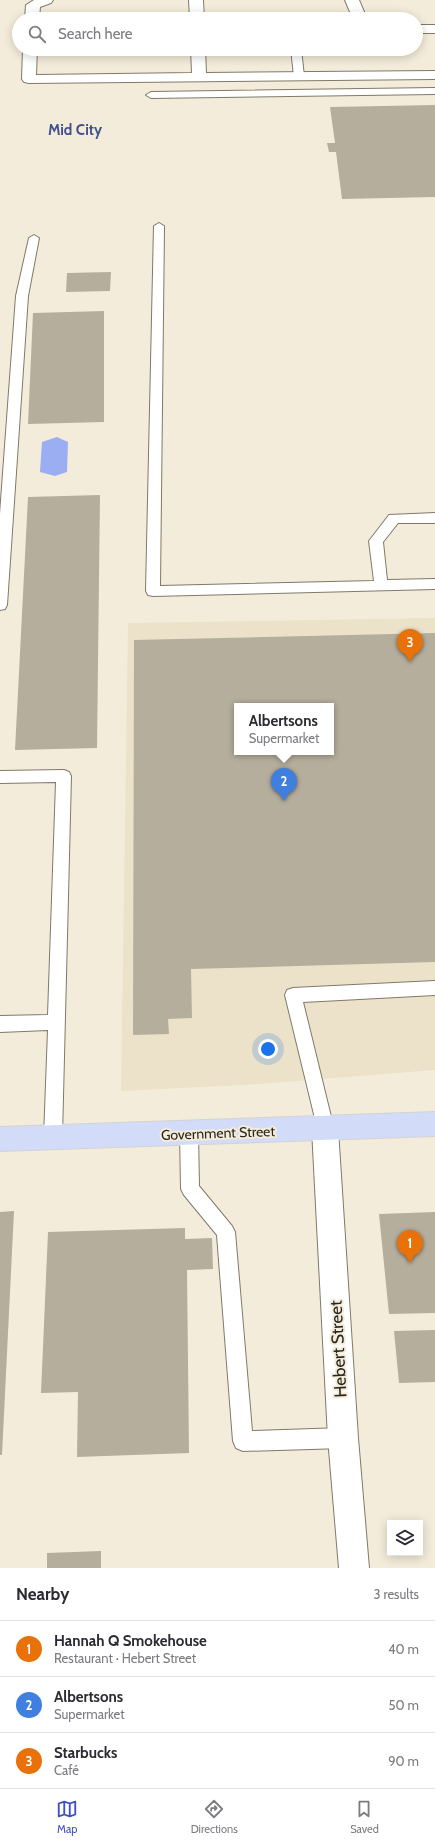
<!DOCTYPE html>
<html lang="en">
<head>
<meta charset="utf-8">
<style>
  body { margin:0; font-family:Cabin,sans-serif; background:#f2f2f3; color:#2b2b33 }
  .controls { position:absolute; right:12px; bottom:12px; display:grid; overflow:hidden; border-radius:0px; box-shadow:0 2px 10px #0003 }
  .controls button { width:36px; height:36px; display:grid; place-items:center; padding:0; border:0; border-bottom:1px solid #e1e1e2; background:#fff; color:#2b2b33; font:20px sans-serif }
  .you { position:absolute; left:268px; top:1049px; width:14px; height:14px; margin:-10px; border:3px solid #fff; border-radius:50%; background:#1a73e8; box-shadow:0 0 0 6px #1a73e833 }
  .badge { display:grid; place-items:center; width:26px; height:26px; border-radius:50%; background:#3d4fc3; color:#fff; font-size:13px; font-weight:700 }
  .pin { position:absolute; translate:-50% -33px; filter:drop-shadow(0 1px 2px #0008) }
  .pin::after { content:''; position:absolute; top:21px; width:14px; height:12px; background:inherit; clip-path:polygon(0 0,100% 0,50% 100%) }
  .popup { position:absolute; left:234px; top:703px; width:100px; height:52px; box-sizing:border-box; display:grid; place-content:center; border-radius:0px; background:#fff; filter:drop-shadow(0 1px 3px #0005); font-size:13px; white-space:nowrap; color:#7c7c81 }
  .popup b { font-size:15px; color:#2b2b33 }
  .popup::after { content:''; position:absolute; left:50%; top:100%; margin-left:-8px; border:8px solid transparent; border-top-color:#fff }
  .list { margin:0; padding:0; list-style:none }
  h2 { display:flex; justify-content:space-between; align-items:center; height:52px; margin:0; padding:0 16px; font-size:17px }
  h2 small { font-size:13px; font-weight:400; color:#7c7c81 }
  .list li { display:grid; grid-template-columns:26px 1fr auto; gap:12px; align-items:center; box-sizing:border-box; height:56px; padding:0 16px; border-top:1px solid #e1e1e2 }
  .list b { display:block; font-size:15px; white-space:nowrap }
  .list p { margin:0; font-size:13px; white-space:nowrap; color:#7c7c81 }
  .list em { font-size:13px; font-style:normal; color:#7c7c81 }
  .icon { flex:none; width:22px; height:22px; fill:none; stroke:currentColor; stroke-width:2; stroke-linecap:round; stroke-linejoin:round }
  .map { position:relative; flex:none; width:435px; height:1568px; overflow:hidden }
  .search { position:absolute; background:#fff; box-shadow:0 2px 10px #0003; left:12px; right:12px; top:12px; height:44px; display:flex; align-items:center; gap:10px; box-sizing:border-box; padding:0 14px; border-radius:22px; color:#7c7c81; font-size:15px }
  .sheet { height:220px; background:#fff }
  nav { display:flex; justify-content:space-around; align-items:center; box-sizing:border-box; height:56px; border-top:1px solid #e1e1e2; background:#fff; font-size:11px; color:#7c7c81 }
  nav a { display:grid; justify-items:center; gap:2px }
  nav .on { color:#3d4fc3 }
  .map>svg:first-child { display:block }
  .built { fill:#ece2c9; fill-rule:evenodd }
  .water { fill:#9aaef1 }
  .building { fill:#b5ae9d; fill-rule:evenodd }
  .lines { fill:none; stroke-linecap:round; stroke-linejoin:round }
  .service-casing { stroke:#80796a; stroke-width:2 }
  .minor-casing { stroke:#80796a; stroke-width:2 }
  .primary-casing { stroke:#d4d3d2; stroke-width:2 }
  .service { fill:#fff; fill-rule:evenodd }
  .minor { fill:#fff; fill-rule:evenodd }
  .primary { fill:#d2dbf8; fill-rule:evenodd }
  .labels { text-anchor:middle; stroke-width:4; stroke-linejoin:round; paint-order:stroke }
  .street-label { font-size:14px; fill:#28251e; stroke:#f4ecda }
  .far-district-label { font-size:15px; font-weight:bold; fill:#43528e; stroke:#f4ecda }
  .near-street-label { font-size:17px; fill:#28251e; stroke:#f4ecda }
</style>
</head>
<body>
<div class="map">
<svg width="435" height="1568" viewBox="0 0 435 1568">
  <rect width="100%" height="100%" fill="#f4ecda"/>
  <path class="built" d="M435,618V1070L259,1084L121,1091L128,623ZM237,706H331V752H237Z"/>
  <path class="water" d="M57,437L68,442L67,472L55,476L40,472L42,442Z"/>
  <path class="building" d="M435,105V197L342,199L336,152H329L327,143H335L330,107Z
    M111,272L110,291L66,292L67,273Z
    M104,311V422L28,424L33,313Z
    M100,495L97,748L15,750L28,497Z
    M435,633V962L191,969L192,1018L168,1019L169,1034L133,1035L134,640ZM237,706H331V752H237Z
    M14,1211L2,1455H0V1212Z
    M435,1212V1313L389,1314L379,1214Z
    M185,1228V1239L212,1238L213,1269L187,1270L189,1453L77,1457L78,1392L41,1393L48,1232Z
    M435,1330V1382L399,1383L394,1331Z
    M101,1551V1568H47V1553Z"/>
  <g class="lines">
    <g class="service-casing">
      <path id="service" d="M291,49H301L304,76L302,78H296L294,76Z
        M435,88V94L151,98L146,95L151,92Z
        M159,223L164,226L160,586L374,581L369,541L389,515L435,513V523H398L383,542L387,580L435,579V589L153,596L148,595L146,591L154,226Z
        M34,235L39,238L28,296L7,605L5,609L0,610V514L16,296L29,238Z
        M64,770L69,772L71,776L62,1137L59,1143L53,1145L47,1143L44,1137L48,1030L0,1032V1016L48,1015L56,782L0,783V771Z
        M435,981V995L303,1002L334,1129L331,1135L325,1137L319,1135L285,995L287,990L293,988Z
        M189,1125L195,1127L198,1133L199,1186L232,1226L235,1232L252,1431L343,1428L350,1431L353,1438L350,1445L343,1448L243,1451L236,1448L233,1441L217,1235L184,1195L181,1189L180,1133L183,1127Z"/>
    </g>
    <g class="minor-casing">
      <path id="minor" d="M34,0H53L51,3L40,7L39,19H25L26,5Z
        M189,0H203L204,19H190Z
        M345,0H359L367,19H353Z
        M416,25H435V33H416Z
        M23,49H37L36,75L192,73L191,49H205L206,73L435,71V79L29,83L24,82L22,79Z
        M325,1117L334,1120L338,1129L358,1438L369,1568H339L328,1438L312,1129L316,1120Z"/>
    </g>
    <g class="primary-casing">
      <path id="primary" d="M435,1112V1136L0,1151V1127Z"/>
    </g>
    <use href="#service" class="service"/>
    <use href="#minor" class="minor"/>
    <use href="#primary" class="primary"/>
  </g>
  <g class="labels">
    <g class="street-label">
      <text transform="translate(218 1133) rotate(-2)" y="5">Government Street</text>
    </g>
    <g class="far-district-label">
      <text x="75" y="135">Mid City</text>
    </g>
    <g class="near-street-label">
      <text transform="translate(338 1349) rotate(-93)" y="6">Hebert Street</text>
    </g>
  </g>
</svg>
<div class="controls">
<button><svg class="icon" aria-label="layers" viewBox="0 0 24 24"><path d="M12 4l9 5-9 5-9-5zM3 14l9 5 9-5"/></svg></button>
</div>
<div class="you"></div>
<div class="pin badge" style="left:410px;top:1263px;background:#e8710a">1</div>
<div class="pin badge" style="left:284px;top:801px;background:#3f7fe0">2</div>
<div class="popup"><b>Albertsons</b>Supermarket</div>
<div class="pin badge" style="left:410px;top:662px;background:#e8710a">3</div>
<div class="search"><svg class="icon" aria-label="search" viewBox="0 0 24 24"><circle cx="10" cy="10" r="6"/><path d="M15 15l6 6"/></svg>Search here</div>
</div>
<section class="sheet">
<h2>Nearby<small>3 results</small></h2>
<ul class="list">
<li><span class="badge" style="background:#e8710a">1</span><div><b>Hannah Q Smokehouse</b><p>Restaurant · Hebert Street</p></div><em>40 m</em></li>
<li><span class="badge" style="background:#3f7fe0">2</span><div><b>Albertsons</b><p>Supermarket</p></div><em>50 m</em></li>
<li><span class="badge" style="background:#e8710a">3</span><div><b>Starbucks</b><p>Café</p></div><em>90 m</em></li>
</ul>
</section>
<nav>
<a class="on"><svg class="icon" aria-label="map" viewBox="0 0 24 24"><path d="M3 6l6-2 6 2 6-2v14l-6 2-6-2-6 2zM9 4v14M15 6v14"/></svg>Map</a>
<a><svg class="icon" aria-label="directions" viewBox="0 0 24 24"><path d="M12 3l9 9-9 9-9-9zM9 14v-3h6M13 9l2 2-2 2"/></svg>Directions</a>
<a><svg class="icon" aria-label="saved" viewBox="0 0 24 24"><path d="M7 4h10v16l-5-4-5 4z"/></svg>Saved</a>
</nav>
</body>
</html>
